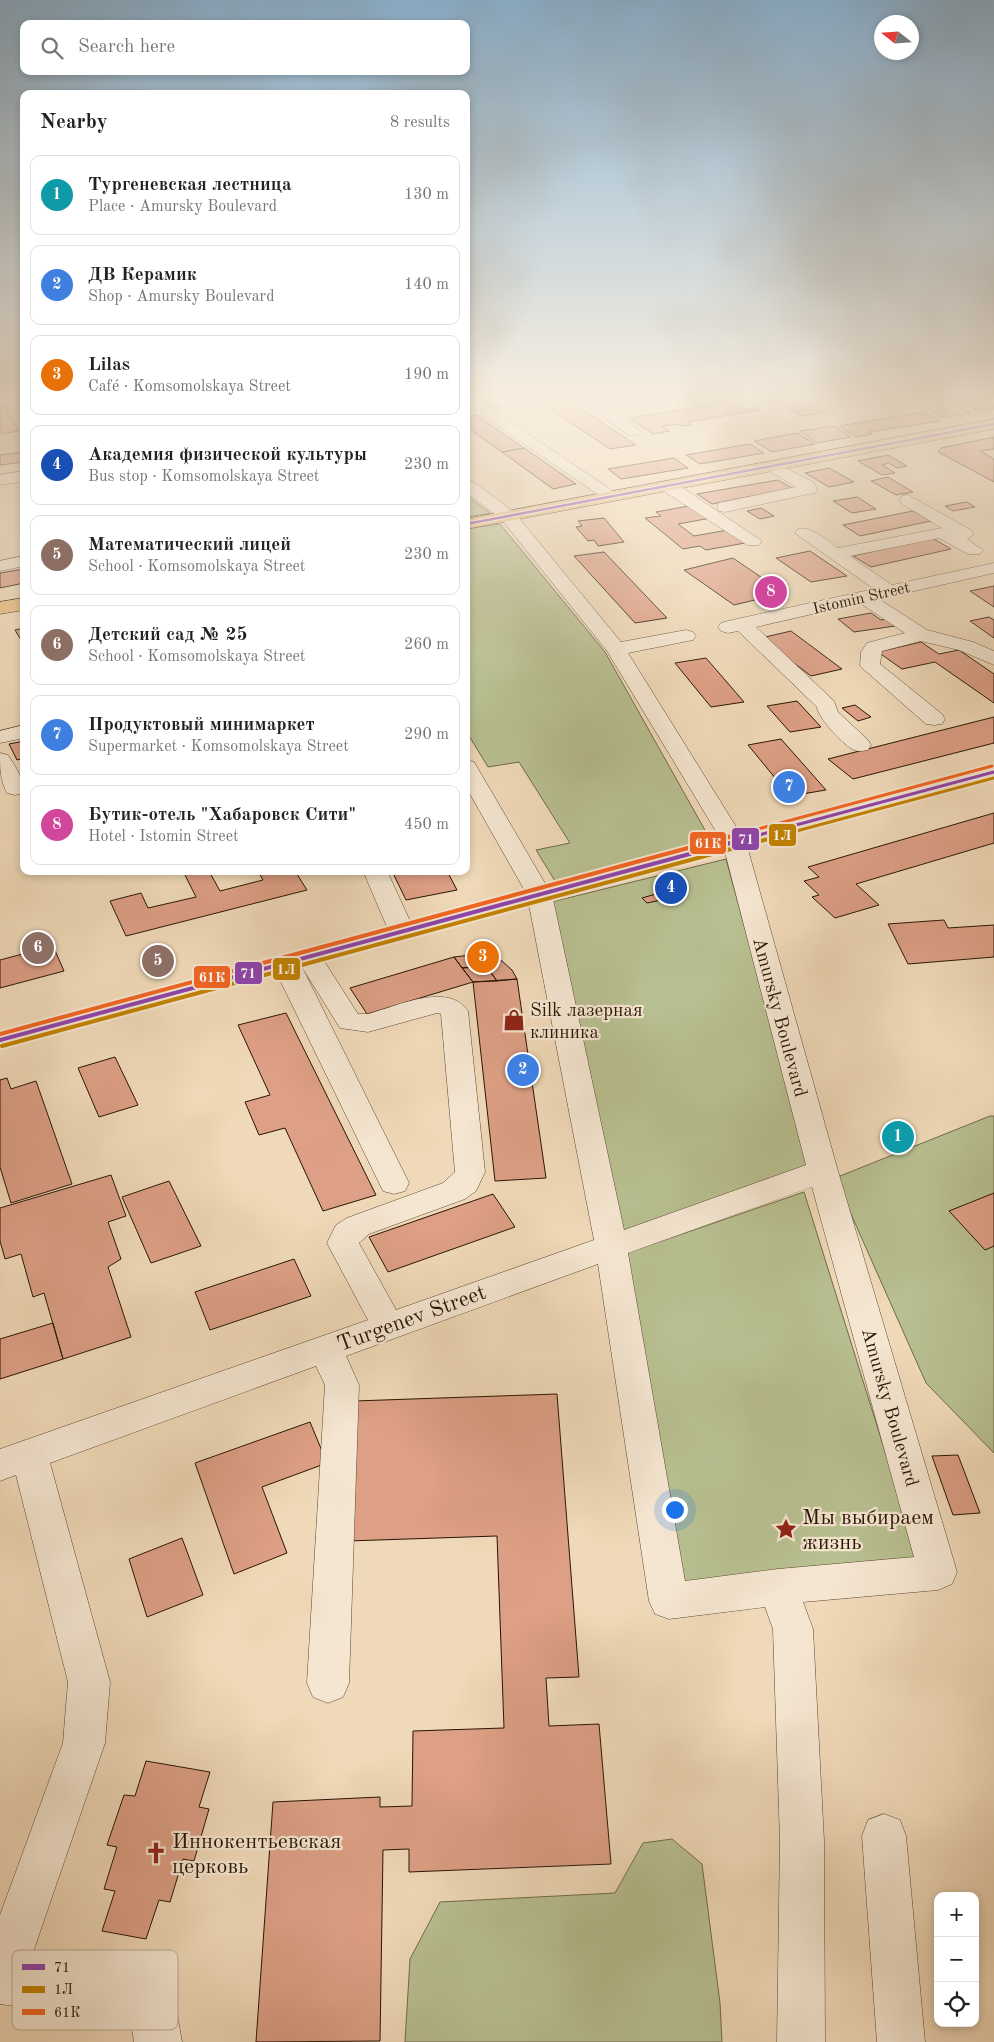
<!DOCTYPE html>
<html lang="en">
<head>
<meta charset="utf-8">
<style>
  body { margin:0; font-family:"Old Standard TT",serif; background:#f6f6f6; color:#222 }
  .controls { position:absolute; right:15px; bottom:15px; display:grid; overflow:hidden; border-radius:10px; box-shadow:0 2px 8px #0003 }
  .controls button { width:45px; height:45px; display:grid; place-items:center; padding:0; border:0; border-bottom:1px solid #e0e0e0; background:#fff; color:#222; font:25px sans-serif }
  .compass { position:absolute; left:874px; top:15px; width:45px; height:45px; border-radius:50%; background:#fff; box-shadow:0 2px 8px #0003; rotate:287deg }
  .you { position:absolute; left:674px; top:1509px; width:18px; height:18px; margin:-12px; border:4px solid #fff; border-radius:50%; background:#1a73e8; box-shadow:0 0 0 8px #1a73e833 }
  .badge { display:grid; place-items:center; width:32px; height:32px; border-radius:50%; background:#db2777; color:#fff; font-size:16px; font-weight:700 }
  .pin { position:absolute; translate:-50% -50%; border:2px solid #fff; box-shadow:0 1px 5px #0006 }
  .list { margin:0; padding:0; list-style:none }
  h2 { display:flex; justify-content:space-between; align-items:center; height:65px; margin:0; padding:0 20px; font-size:21px }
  h2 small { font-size:16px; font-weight:400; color:#767676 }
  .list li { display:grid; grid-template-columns:32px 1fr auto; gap:15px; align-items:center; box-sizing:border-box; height:80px; margin:0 10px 10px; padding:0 10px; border:1px solid #e0e0e0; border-radius:10px }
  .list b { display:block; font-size:19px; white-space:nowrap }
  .list p { margin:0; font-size:16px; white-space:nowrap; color:#767676 }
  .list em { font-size:16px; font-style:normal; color:#767676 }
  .icon { flex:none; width:28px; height:28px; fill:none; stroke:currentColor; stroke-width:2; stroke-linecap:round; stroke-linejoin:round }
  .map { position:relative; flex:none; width:994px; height:2042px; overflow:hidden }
  .search { position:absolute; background:#fff; box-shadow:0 2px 8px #0003; left:20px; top:20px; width:450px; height:55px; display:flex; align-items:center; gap:12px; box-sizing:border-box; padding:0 18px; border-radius:10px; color:#767676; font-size:19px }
  .panel { position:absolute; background:#fff; box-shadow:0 2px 8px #0003; left:20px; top:90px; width:450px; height:785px; border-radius:10px }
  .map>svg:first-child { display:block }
  .green { fill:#b8bf90; stroke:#706a4a }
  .building { fill:#dd9f85; stroke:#281504 }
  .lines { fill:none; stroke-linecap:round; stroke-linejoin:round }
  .minor-casing { stroke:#5a4631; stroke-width:1 }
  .major-casing { stroke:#281504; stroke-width:1 }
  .minor { fill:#f5e6d1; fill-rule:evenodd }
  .major { fill:#e8bc7c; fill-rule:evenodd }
  .bus-1-far2-casing { stroke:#f5e6d1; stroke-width:5 }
  .bus-1-far1-casing { stroke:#f5e6d1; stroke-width:6 }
  .bus-1-casing { stroke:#f5e6d1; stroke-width:8 }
  .bus-2-far1-casing { stroke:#f5e6d1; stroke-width:6 }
  .bus-2-casing { stroke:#f5e6d1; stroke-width:8 }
  .bus-3-far1-casing { stroke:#f5e6d1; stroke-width:6 }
  .bus-3-casing { stroke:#f5e6d1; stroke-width:8 }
  .bus-1-far2 { stroke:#8e44ad; stroke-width:2.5 }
  .bus-1-far1 { stroke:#8e44ad; stroke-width:3 }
  .bus-1 { stroke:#8e44ad; stroke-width:4 }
  .bus-2-far1 { stroke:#c38201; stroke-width:3 }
  .bus-2 { stroke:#c38201; stroke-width:4 }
  .bus-3-far1 { stroke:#f26522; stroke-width:3 }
  .bus-3 { stroke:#f26522; stroke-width:4 }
  .labels { text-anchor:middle; stroke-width:4.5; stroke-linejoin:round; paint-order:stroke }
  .far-street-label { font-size:16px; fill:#281504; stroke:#f5e6d1 }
  .poi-label { font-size:19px; fill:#281504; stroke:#f5e6d1; text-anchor:start }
  .street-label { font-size:19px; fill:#281504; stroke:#f5e6d1 }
  .near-street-label { font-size:22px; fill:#281504; stroke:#f5e6d1 }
  .near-poi-label { font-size:22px; fill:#281504; stroke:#f5e6d1; text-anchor:start }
  .key { fill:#f5e6d1; stroke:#b8a794; stroke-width:1 }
  .key-label { font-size:14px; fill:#281504 }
  .line-badge { stroke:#f5e6d1; stroke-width:2 }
  .badge-label { font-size:14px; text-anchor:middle; font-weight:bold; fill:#fff }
</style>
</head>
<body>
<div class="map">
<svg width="994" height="2042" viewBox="0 0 994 2042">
  <rect width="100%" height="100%" fill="#f0d9b8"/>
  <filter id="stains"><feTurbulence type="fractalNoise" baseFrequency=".004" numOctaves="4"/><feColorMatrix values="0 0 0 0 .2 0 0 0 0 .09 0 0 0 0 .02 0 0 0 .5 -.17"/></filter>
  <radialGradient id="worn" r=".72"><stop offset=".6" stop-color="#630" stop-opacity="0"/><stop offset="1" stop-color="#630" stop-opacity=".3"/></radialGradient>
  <path class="green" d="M466,495L490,513L466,517Z
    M500,524L605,652L710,839L555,881L536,850L570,843L519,762L488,767L466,731V529Z
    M726,859L810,1167L620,1232L551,902Z
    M990,1116H994V1453L926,1383L835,1178Z
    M804,1192L918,1557L677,1586L624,1254Z
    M672,1839L702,1864L720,2003L722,2042H405L410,1959L440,1902L615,1893L643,1843Z"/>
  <path class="building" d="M770,398H800L825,412L802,416Z
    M954,398H981L994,405V409L981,412Z
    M567,399L636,445L610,449L543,404Z
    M729,402L742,410L755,408L759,410L688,422L692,425L682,426L678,424L662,426L669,431L653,434L630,418Z
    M949,402L971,413L943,418L933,412L947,410L936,404Z
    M5,406L19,431L0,434V407Z
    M925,412L940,421L869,432L872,434L856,437L839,426Z
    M476,415L524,448L502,452L466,427V417Z
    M834,426L851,437L817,443L800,431Z
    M797,433L815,444L772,452L754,441Z
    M994,437V449L980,451L994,459V482L938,452L941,448Z
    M750,444L764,453L700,464L686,455Z
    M524,448L576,484L553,489L502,452Z
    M24,452V462L0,465V455Z
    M888,455L907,466L897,468L889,463L882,465L895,473L882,475L858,461Z
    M674,458L688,468L621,479L608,469Z
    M829,468L854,482L829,487L805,473Z
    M888,477L913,492L896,495L871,481Z
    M778,480L792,488L712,504L697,494Z
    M857,497L876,509L852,513L833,501Z
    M967,502L975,507L953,511L945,506Z
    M694,505L711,518L678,524L694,536L728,530L745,543L706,550L700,546L683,549L645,518L661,516L656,512Z
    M761,508L774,516L760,519L747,511Z
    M913,511L931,521L860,536L843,525Z
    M604,518L624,542L598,546L594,540L588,541L576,527L582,526L578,521Z
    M932,538L951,549L871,567L853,556Z
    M810,551L847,576L811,582L776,558Z
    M604,552L667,618L635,623L574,556Z
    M733,558L784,593L734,605L684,570Z
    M24,569V583L0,588V573Z
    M994,586V607L970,591Z
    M871,613L881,620L886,619L895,626L854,632L838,619Z
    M989,617L994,620V638L970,621Z
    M24,628V645L15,630Z
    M791,631L842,669L811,676L761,638Z
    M921,642L939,654L959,650L994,674V703L935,662L902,669L878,652Z
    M706,658L744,702L711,707L675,663Z
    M797,701L821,727L790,732L767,706Z
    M855,705L871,717L858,721L842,708Z
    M994,717V743L853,779L828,759Z
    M781,739L826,790L790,796L748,745Z
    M24,741V758L17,760L9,744Z
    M994,813V843L856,884L879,905L835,918L812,897L819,895L804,881L819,877L808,867Z
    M190,871H209L220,891L263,880L258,871H295L307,890L126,936L110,901L141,893L148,908L196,897L184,873Z
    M392,871H447L457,890L406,900Z
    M656,894L661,900L647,903L642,898Z
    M944,920L948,928L994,925V957L908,964L888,924Z
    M53,946L64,971L0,988V960Z
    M471,955L487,956L502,961L512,970L517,979L497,981L489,970L481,967L462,968L454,957Z
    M454,957L473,982L367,1014L350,988Z
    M471,967L489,970L497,981L473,982L462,968Z
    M517,979L546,1178L495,1181L473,982Z
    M286,1013L376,1195L323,1211L285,1128L259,1135L245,1102L270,1095L238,1025Z
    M115,1057L138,1105L99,1117L78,1068Z
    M7,1078L11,1089L36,1081L72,1184L11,1203L0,1167V1080Z
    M111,1175L126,1216L108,1222L121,1259L108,1267L131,1337L63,1359L44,1293L33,1297L21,1254L5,1259L0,1241V1208Z
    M169,1181L201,1246L151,1263L122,1197Z
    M994,1193V1246L985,1250L949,1211Z
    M493,1194L515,1227L388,1272L369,1237Z
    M294,1259L311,1296L210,1330L195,1292Z
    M53,1323L63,1359L0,1379V1339Z
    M557,1394L579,1677L546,1678L549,1726L599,1724L611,1864L409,1872V1849L383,1850L380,2041L256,2042L273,1802L380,1797V1807L412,1806L413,1731L504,1728L497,1536L348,1541L354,1401Z
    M310,1422L327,1463L262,1487L287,1553L234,1574L195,1463Z
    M958,1455L980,1513L953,1515L932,1456Z
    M182,1538L203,1595L147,1617L129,1559Z
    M146,1761L210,1772L199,1807L209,1809L194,1861L183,1859L170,1902L159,1900L146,1939L102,1931L115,1891L104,1889L117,1847L107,1845L124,1795L135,1796Z"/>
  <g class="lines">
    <g class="minor-casing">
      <path id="minor" d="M16,398H24V404L19,403Z
        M493,398H528L521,402L466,411V402Z
        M577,398H594L642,432L639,435H629Z
        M488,409L493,410L620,496L618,500H606L483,416L481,413Z
        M772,461L813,482L817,489L815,493L809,494L725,512L719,511L717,507L719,503L796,487L766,469L764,466L766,463Z
        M24,471V481L0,485V475Z
        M466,479L472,481L514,512L621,642L686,630L693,632L696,636L693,640L628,653L740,833L994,765V779L747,846L838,1171L957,1572L952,1584L938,1590L803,1602L813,1629L824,1841L825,2042H777L780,1841L773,1629L765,1607L669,1619L655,1614L649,1601L598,1264L346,1356L359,1385L349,1683L343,1697L328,1703L313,1697L307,1683L325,1385L316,1366L50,1463L110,1682L105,1743L30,1961L151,1978L168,1985L175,2002L182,2042H134L131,2023L0,2004V1915L63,1743L68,1682L16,1475L0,1481V1449L368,1320L327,1243L336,1225L347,1218L443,1183L455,1172L441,1014L437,1013L368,1032L340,1028L302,967L409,1183L405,1191L394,1194L383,1191L277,974L0,1049V1031L387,927L363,871H387L410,921L525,891L466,787V760L474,762L477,767L546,885L720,838L607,651L502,520L466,492ZM725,852L806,1165L624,1230L553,899ZM529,905L594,1240L396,1310L359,1243L369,1234L465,1199L476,1191L485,1172L468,1011C448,981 396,1007 368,1014H358L324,961ZM812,1187L914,1557L778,1569L685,1581L628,1253Z
        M668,481L674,482L762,541L759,545H747L662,490L660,486L662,482Z
        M908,495L971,530L974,534L967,539L983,550L980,554H968L939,538L850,556L892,585L994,563V573L879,599L927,630L973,642L994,651V665L959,650L921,641L882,651L880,664L942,714L945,719L942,724L934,725L926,724L860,666L861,652L867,643L905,633L860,603L756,627L834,701L838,712L868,740L871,745L868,750C862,751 857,752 852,749C842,743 818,718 817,707L738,631L728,633L721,631L718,627L721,623L728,621L874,589L795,533L798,529C812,526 826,540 838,548L942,528L902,504L900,500L902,496Z
        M24,556V566L0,571V561Z
        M24,725V738L0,743V731Z
        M0,753L8,755C15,766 25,780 23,793L15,795L7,793C0,780 0,768 0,753Z
        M884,1814L900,1820L906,1836L925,2042H877L862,1836L868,1820Z"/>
    </g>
    <g class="major-casing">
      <path id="major" d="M994,419V429L466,529V519Z
        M24,598V610L0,614V602Z"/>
    </g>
    <use href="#minor" class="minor"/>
    <use href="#major" class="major"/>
    <g class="bus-1-far2-casing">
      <path id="bus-1-far2" d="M466,524L994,424"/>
    </g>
    <g class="bus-1-far1-casing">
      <path id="bus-1-far1" d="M755,836L994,772"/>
    </g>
    <g class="bus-1-casing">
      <path id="bus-1" d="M0,1040L760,835"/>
    </g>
    <g class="bus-2-far1-casing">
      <path id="bus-2-far1" d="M778,836L994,778"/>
    </g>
    <g class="bus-2-casing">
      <path id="bus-2" d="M2,1046L783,835"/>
    </g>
    <g class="bus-3-far1-casing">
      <path id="bus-3-far1" d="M732,836L992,766"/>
    </g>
    <g class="bus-3-casing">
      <path id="bus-3" d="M0,1034L736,835"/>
    </g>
    <use href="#bus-1-far2" class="bus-1-far2"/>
    <use href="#bus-1-far1" class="bus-1-far1"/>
    <use href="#bus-1" class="bus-1"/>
    <use href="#bus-2-far1" class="bus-2-far1"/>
    <use href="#bus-2" class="bus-2"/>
    <use href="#bus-3-far1" class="bus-3-far1"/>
    <use href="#bus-3" class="bus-3"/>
  </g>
  <linearGradient id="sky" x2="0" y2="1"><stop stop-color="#8bb5d6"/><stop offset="0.58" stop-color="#f8eedf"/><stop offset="1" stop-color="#f8eedf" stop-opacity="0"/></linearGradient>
  <rect width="994" height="684" fill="url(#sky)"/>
  <defs>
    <g id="shop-bare" transform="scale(1.725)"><path d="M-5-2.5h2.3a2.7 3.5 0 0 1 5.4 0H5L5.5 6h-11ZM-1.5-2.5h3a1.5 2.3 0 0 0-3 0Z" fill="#8f2418" stroke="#f5e6d1" stroke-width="2.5" paint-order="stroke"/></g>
    <g id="sight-bare" transform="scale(1.725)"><path d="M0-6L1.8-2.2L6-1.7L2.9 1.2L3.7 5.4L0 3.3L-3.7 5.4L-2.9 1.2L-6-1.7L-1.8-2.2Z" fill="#8f2418" stroke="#f5e6d1" stroke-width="2.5" paint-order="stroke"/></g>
    <g id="church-bare" transform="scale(1.725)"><path d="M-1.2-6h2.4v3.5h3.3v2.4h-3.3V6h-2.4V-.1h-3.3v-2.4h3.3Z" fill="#8f2418" stroke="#f5e6d1" stroke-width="2.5" paint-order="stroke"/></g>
  </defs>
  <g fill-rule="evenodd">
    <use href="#shop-bare" x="514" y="1020"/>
    <use href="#sight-bare" x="786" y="1529"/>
    <use href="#church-bare" x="156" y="1853"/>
  </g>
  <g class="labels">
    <g class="far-street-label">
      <text transform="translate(861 597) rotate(-13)" y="6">Istomin Street</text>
    </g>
    <g class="poi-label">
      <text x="530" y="1016">Silk лазерная<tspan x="530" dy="22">клиника</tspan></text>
    </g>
    <g class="street-label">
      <text transform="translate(781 1017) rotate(75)" y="7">Amursky Boulevard</text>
      <text transform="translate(891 1407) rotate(74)" y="7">Amursky Boulevard</text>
    </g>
    <g class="near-street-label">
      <text transform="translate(411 1317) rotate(-20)" y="8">Turgenev Street</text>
    </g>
    <g class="near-poi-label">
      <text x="802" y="1524">Мы выбираем<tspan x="802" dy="25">жизнь</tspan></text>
      <text x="172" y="1848">Иннокентьевская<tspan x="172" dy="25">церковь</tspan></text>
    </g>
  </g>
  <rect x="12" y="1950" width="166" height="80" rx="8" class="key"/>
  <rect x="22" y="1964" width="23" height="6" fill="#8e44ad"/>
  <rect x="22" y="1986" width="23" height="7" fill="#c38201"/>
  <rect x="22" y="2009" width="23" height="6" fill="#f26522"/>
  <g class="key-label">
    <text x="54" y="1972">71</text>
    <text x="54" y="1994">1Л</text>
    <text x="54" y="2017">61К</text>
  </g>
  <g class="line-badge">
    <rect x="768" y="823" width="29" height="24" rx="5" fill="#c38201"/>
    <rect x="731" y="827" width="29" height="24" rx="5" fill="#8e44ad"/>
    <rect x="689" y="831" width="38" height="24" rx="5" fill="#f26522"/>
    <rect x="272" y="957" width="29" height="24" rx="5" fill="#c38201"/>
    <rect x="234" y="961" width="29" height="24" rx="5" fill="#8e44ad"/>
    <rect x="193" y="965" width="38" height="24" rx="5" fill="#f26522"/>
  </g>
  <g class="badge-label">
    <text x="782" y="840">1Л</text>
    <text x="746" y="844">71</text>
    <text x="708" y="848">61К</text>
    <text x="286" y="974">1Л</text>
    <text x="248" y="978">71</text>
    <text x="212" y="982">61К</text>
  </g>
  <rect width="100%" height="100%" filter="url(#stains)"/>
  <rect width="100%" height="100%" fill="url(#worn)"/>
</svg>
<div class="controls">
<button>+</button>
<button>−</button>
<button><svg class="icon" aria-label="locate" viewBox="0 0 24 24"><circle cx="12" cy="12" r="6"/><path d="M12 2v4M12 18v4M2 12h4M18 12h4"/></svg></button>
</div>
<svg class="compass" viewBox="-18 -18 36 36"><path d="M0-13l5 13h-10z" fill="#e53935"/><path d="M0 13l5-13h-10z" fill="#767676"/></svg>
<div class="you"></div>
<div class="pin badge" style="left:898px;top:1137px;background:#0f9aa8">1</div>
<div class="pin badge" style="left:523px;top:1070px;background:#3f7fe0">2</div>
<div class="pin badge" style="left:483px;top:957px;background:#e8710a">3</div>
<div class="pin badge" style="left:671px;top:888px;background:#1a4fb4">4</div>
<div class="pin badge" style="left:158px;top:961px;background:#8d6e63">5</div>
<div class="pin badge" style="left:38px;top:948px;background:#8d6e63">6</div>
<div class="pin badge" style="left:789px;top:787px;background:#3f7fe0">7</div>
<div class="pin badge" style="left:771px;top:592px;background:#d1479c">8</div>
<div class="search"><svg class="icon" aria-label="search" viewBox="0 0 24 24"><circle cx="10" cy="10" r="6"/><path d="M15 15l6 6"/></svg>Search here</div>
<section class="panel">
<h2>Nearby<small>8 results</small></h2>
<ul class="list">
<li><span class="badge" style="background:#0f9aa8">1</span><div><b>Тургеневская лестница</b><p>Place · Amursky Boulevard</p></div><em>130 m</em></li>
<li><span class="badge" style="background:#3f7fe0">2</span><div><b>ДВ Керамик</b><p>Shop · Amursky Boulevard</p></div><em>140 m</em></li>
<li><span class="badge" style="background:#e8710a">3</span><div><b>Lilas</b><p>Café · Komsomolskaya Street</p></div><em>190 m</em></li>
<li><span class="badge" style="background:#1a4fb4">4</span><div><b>Академия физической культуры</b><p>Bus stop · Komsomolskaya Street</p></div><em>230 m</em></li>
<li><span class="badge" style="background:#8d6e63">5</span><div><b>Математический лицей</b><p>School · Komsomolskaya Street</p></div><em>230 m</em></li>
<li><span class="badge" style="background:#8d6e63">6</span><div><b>Детский сад № 25</b><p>School · Komsomolskaya Street</p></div><em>260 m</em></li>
<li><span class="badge" style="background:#3f7fe0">7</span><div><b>Продуктовый минимаркет</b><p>Supermarket · Komsomolskaya Street</p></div><em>290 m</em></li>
<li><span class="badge" style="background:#d1479c">8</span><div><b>Бутик-отель &quot;Хабаровск Сити&quot;</b><p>Hotel · Istomin Street</p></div><em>450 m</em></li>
</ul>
</section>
</div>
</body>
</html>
